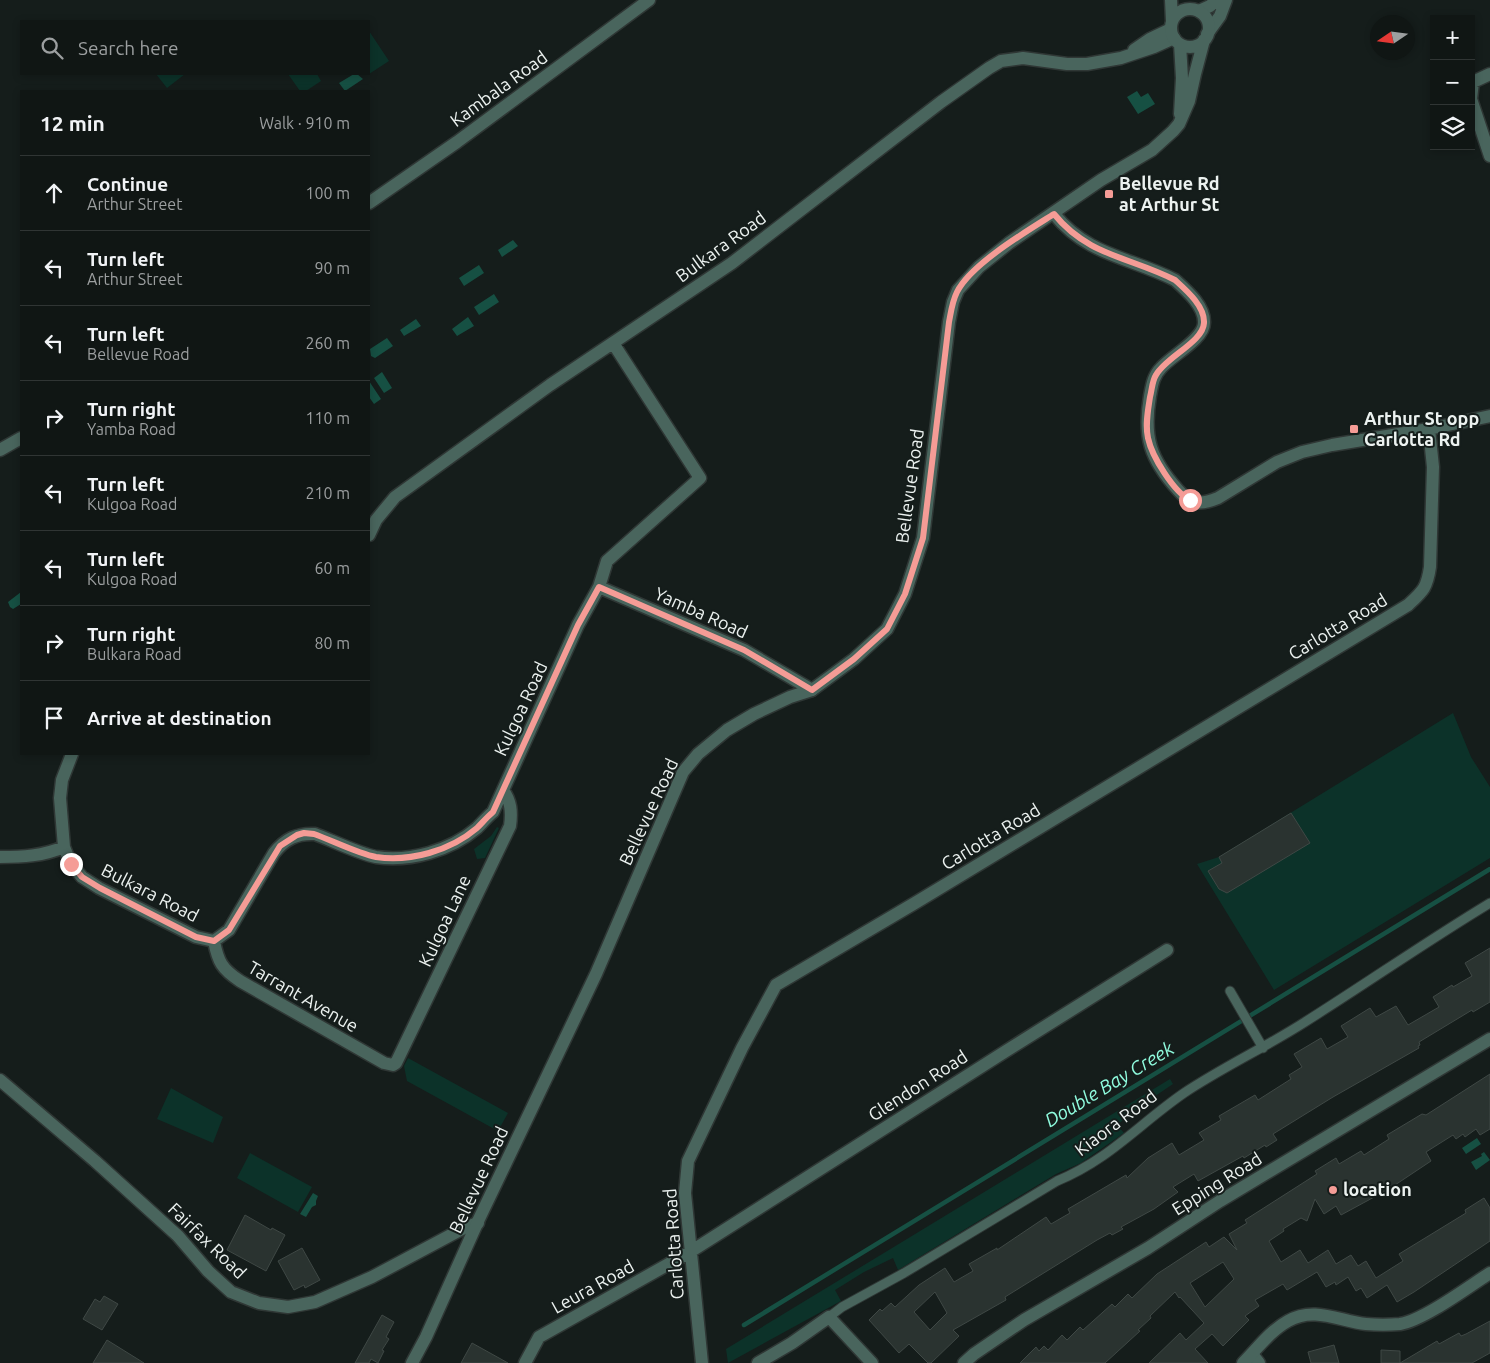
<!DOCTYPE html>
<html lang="en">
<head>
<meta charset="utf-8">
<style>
  body { margin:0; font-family:Ubuntu,sans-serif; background:#1e2322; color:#f1f3f6 }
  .controls { position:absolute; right:15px; top:15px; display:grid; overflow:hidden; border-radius:0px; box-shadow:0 2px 8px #0003 }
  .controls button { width:45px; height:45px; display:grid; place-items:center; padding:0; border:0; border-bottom:1px solid #303534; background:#101614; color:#f1f3f6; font:25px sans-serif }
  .compass { position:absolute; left:1370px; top:15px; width:45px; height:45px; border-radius:50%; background:#101614; box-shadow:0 2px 8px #0003; rotate:257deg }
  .stop { position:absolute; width:15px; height:15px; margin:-11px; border:4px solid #f59c96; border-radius:50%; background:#fff }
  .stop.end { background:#f59c96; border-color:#fff; box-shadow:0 1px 5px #0008 }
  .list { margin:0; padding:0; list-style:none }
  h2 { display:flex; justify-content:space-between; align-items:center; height:65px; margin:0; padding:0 20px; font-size:21px }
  h2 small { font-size:16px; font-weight:400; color:#9c9fa0 }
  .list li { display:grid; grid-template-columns:32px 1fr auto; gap:15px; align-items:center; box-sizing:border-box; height:75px; padding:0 20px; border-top:1px solid #303534 }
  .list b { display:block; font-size:19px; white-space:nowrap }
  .list p { margin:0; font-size:16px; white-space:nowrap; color:#9c9fa0 }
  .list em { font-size:16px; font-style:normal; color:#9c9fa0 }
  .icon { flex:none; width:28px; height:28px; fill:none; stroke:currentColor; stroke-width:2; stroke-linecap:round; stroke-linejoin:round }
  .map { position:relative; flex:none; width:1490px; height:1363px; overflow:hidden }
  .search { position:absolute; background:#101614; box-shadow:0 2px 8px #0003; left:20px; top:20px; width:350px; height:55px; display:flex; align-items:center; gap:12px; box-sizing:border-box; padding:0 18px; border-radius:0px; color:#9c9fa0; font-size:19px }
  .panel { position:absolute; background:#101614; box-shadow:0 2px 8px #0003; left:20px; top:90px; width:350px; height:665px; border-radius:0px }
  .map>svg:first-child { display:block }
  .green { fill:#0c3229 }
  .water { fill:#165043 }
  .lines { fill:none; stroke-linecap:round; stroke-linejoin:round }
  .stream { stroke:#165043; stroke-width:4.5 }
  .building { fill:#2a3330; stroke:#3f4845; fill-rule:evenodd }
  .service-casing { stroke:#2f3735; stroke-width:11 }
  .minor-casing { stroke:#2f3735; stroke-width:15 }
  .tertiary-casing { stroke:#2f3735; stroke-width:15 }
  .service { stroke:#49655d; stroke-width:9 }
  .minor { stroke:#49655d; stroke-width:12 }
  .tertiary { stroke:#49655d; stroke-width:12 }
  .route { stroke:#f59c96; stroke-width:6 }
  .poi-dot { fill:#f59c96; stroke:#151d1b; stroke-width:2 }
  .labels { text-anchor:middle; stroke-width:4; stroke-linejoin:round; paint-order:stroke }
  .street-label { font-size:18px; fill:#ecf2f0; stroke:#151d1b }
  .poi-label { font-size:18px; font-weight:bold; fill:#ecf2f0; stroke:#151d1b; text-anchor:start }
  .water-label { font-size:19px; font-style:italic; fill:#90fddf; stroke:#151d1b }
</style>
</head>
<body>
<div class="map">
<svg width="1490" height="1363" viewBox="0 0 1490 1363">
  <rect width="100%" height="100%" fill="#151d1b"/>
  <path class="green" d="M369,31L389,61L369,74Z
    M156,74H185L167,88Z
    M288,74H317L321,81L306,91H300Z
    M1453,713L1471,757L1490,787V858L1274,990L1197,864L1219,857Z
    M497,827L499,828L485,858L477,859L474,849L491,836Z
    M408,1058L508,1113L498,1131L407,1081L404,1066Z
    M1170,1079L1173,1084L1139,1107L1117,1125L1124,1133L1081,1163L1056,1174L898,1270L893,1258L864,1272L835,1290L841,1301L728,1363L726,1349Z
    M171,1088L223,1117L213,1143L157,1119Z
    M250,1153L312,1187L298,1212L237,1178Z"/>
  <path class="water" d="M354,74H357L363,79L345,91L339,83Z
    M1137,91L1141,97L1148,93L1155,104L1138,114L1127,97Z
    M513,240L518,246L502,257L498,250Z
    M479,265L484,273L464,286L459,278Z
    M494,294L499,302L479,315L474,307Z
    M468,317L474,326L457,336L452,329Z
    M416,319L421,326L404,336L400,330Z
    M387,338L393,346L375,358L371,356L370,349Z
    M382,372L392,388L384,393L374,378Z
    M369,381L381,399L374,404L369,397Z
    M21,592V604L13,609L10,607L8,602Z
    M1477,1138L1481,1144L1466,1154L1462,1148Z
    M1484,1152L1490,1160L1476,1170L1471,1162L1482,1156L1481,1154Z
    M313,1193L318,1196L316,1201V1205L312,1207L306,1217L300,1214Z"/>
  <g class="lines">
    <path class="stream" d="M744,1325L1490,869"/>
  </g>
  <path class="building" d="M1291,813L1310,843L1227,893L1219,889L1208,871L1222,863L1219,857Z
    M1490,948V1002L1473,1012L1472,1010L1419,1042L1420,1045L1418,1046L1419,1048L1333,1097L1273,1134L1277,1140L1266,1147L1265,1145L1244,1158L1243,1156L1198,1181L1194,1174L1173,1187L1178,1192L1154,1209L1121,1227L1123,1229L1112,1235L1110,1233L1097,1240L1005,1297L1006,1300L953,1330L959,1336L931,1363H928L909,1344L899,1353L869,1320L880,1309L882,1311L891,1303L895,1307L919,1285L945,1268L954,1282L973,1271L969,1264L997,1248V1250L1046,1217L1051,1224L1070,1213L1068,1209L1126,1175L1127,1178L1148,1158L1172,1143L1179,1155L1204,1140L1199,1133L1221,1120L1219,1116L1255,1095L1258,1100L1291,1079L1289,1075L1302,1067L1294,1054L1321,1038L1327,1049L1348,1037L1341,1026L1370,1008L1376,1017L1396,1006L1408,1025L1439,1007L1433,997L1452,985L1453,987L1472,976L1465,963ZM935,1292L947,1313L930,1330L914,1312Z
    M1490,1074V1129L1480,1135L1476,1129L1465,1137L1463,1134L1456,1139L1453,1135L1426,1152L1431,1161L1389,1189L1341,1215L1336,1206L1324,1214L1315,1199L1307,1221L1301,1218L1283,1229L1284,1231L1269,1241L1281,1262L1300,1250L1308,1263L1328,1250L1336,1264L1351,1255L1358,1266L1366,1261L1376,1278L1403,1261L1399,1254L1466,1213L1465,1210L1484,1198L1490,1208V1241L1414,1292L1397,1302L1387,1285L1367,1298L1361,1288L1356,1291L1348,1277L1336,1285L1335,1282L1326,1287L1317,1272L1287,1290L1283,1284L1255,1300L1259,1306L1245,1316L1249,1320L1223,1346L1212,1334L1195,1349L1208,1363H1149L1180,1333L1186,1340L1204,1323L1180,1297L1179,1298L1175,1292L1150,1316L1151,1318L1138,1330L1140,1331L1105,1363H1020L1036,1347L1039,1351L1044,1346L1048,1350L1062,1335L1067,1340L1080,1327L1083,1330L1112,1304L1115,1307L1128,1294L1132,1298L1157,1274L1206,1242L1209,1247L1224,1237L1237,1250L1229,1234L1247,1223L1245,1220L1317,1174L1315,1171L1336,1158L1339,1164L1361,1151L1364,1155L1389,1139L1387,1135L1422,1114L1426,1115ZM1223,1262L1234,1279L1205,1307L1190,1283Z
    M245,1215L271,1230L272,1228L285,1235L266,1271L227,1250Z
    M302,1248L320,1280L305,1288L304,1285L294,1290L278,1261Z
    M104,1296L118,1304L102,1330L83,1319L95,1299L100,1302Z
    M382,1315L394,1322L386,1337L389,1339L382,1350L384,1351L378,1363L371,1359L369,1363H355Z
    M1490,1321V1353L1472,1363H1381V1350L1400,1351V1363L1437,1341L1439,1344L1459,1333L1461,1336L1466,1334Z
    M107,1340L144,1363H93Z
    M472,1343L508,1363H461Z
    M1334,1345L1339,1363H1311L1308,1352Z"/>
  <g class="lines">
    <g class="service-casing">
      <path id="service" d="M1230,991L1263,1048
        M829,1317L842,1307L904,1273L1057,1181C1110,1159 1139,1124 1184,1093C1223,1067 1266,1047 1305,1022C1367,983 1427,941 1490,903"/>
    </g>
    <g class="minor-casing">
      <path id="minor" d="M1199,11L1210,6L1217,0
        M1207,34L1220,16L1226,0
        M1134,50L1150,39L1171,29
        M1490,74L1473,82L1471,99L1490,156
        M369,203L457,142L649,0
        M1054,214C1088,256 1130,257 1175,280C1186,290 1205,306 1204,323C1204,339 1171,356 1161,368C1153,376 1152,386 1150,396C1143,437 1150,459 1178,490C1191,505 1201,505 1218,498L1277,462L1302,452L1332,445L1429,429L1490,416
        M0,450L21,438
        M369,535L376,520L395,497L550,385L732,263L941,102L989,68L1001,61L1023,58L1067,64H1087L1121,58L1154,47L1174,38
        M599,587L744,650L812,690
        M72,754L62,780L60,798L64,847L71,864L82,877L99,888L196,937L214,941
        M0,857C22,857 43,856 64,847
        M214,941L229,930L274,853C285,839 297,833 315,834C331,840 360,854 376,857C410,862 450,851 477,828C482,823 487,817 493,812L578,625L599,587L607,561L700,478L613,343
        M214,941C218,962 222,969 240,981L384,1063L393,1065L396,1063L510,826C512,812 511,801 503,790
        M0,1080L95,1161L178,1236L208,1271L231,1292L259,1303L288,1307L315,1302L372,1277L464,1228L478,1223
        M1252,1354L1259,1363
        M525,1363L539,1337L690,1252L1006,1051L1167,950
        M702,1363L685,1193L688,1161L742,1048L776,985L915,903L1408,605C1423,591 1427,588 1430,567L1433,467L1429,429
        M758,1363L792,1343L829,1317L872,1363
        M964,1363L974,1354L1024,1320L1148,1248L1220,1201L1490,1039"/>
    </g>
    <g class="tertiary-casing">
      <path id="tertiary" d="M1171,0L1172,21
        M1171 28a19 19 0 1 1 38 0a19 19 0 1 1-38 0Z
        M1180,114L1182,78L1180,44
        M412,1363L426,1337L479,1219L596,974L683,772L698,754L727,730L754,714L790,697L812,690L854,659L887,629L905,594L923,538L949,322L953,302L958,290L979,267L1009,243L1101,180L1152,150L1173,131L1179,124L1189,101L1195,74L1204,40
        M1243,1363C1257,1349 1270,1331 1288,1321C1314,1306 1339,1321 1366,1324C1377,1325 1389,1325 1400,1324C1424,1320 1468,1287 1490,1273"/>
    </g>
    <use href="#service" class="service"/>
    <use href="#minor" class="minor"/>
    <use href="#tertiary" class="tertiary"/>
  </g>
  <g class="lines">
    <path class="route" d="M71,864L82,877L100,888L196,937L214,941L229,930L280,846L297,835L304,833L314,834C331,840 359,854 376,857C410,862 450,851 477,828C482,823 487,817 493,812L578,625L599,587L744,650L812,690L854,659L887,629L905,594L923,538L949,322C951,312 952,302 957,292C971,264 1027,231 1054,214C1088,256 1130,257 1175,280C1186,290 1205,306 1204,323C1203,342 1166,357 1156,375C1152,381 1152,390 1150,397C1148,410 1145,425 1148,438C1152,457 1174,492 1190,500"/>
  </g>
  <g class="poi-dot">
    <rect x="1104" y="189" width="10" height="10" rx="2.5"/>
    <rect x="1349" y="424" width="10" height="10" rx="2.5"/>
    <circle cx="1333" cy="1190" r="5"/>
  </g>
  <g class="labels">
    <g class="street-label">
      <text transform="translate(499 89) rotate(-36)" y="6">Kambala Road</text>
      <text transform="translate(721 247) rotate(-36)" y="6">Bulkara Road</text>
      <text transform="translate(910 486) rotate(-82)" y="6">Bellevue Road</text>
      <text transform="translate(701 613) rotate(24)" y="6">Yamba Road</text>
      <text transform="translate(1338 627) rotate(-31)" y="6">Carlotta Road</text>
      <text transform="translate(521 709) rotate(-65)" y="6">Kulgoa Road</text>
      <text transform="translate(649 812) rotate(-65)" y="6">Bellevue Road</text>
      <text transform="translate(991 837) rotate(-31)" y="6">Carlotta Road</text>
      <text transform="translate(150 893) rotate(27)" y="6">Bulkara Road</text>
      <text transform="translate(445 921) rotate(-65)" y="6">Kulgoa Lane</text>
      <text transform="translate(303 997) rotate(30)" y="6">Tarrant Avenue</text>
      <text transform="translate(918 1086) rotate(-33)" y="6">Glendon Road</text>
      <text transform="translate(1116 1123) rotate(-37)" y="6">Kiaora Road</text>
      <text transform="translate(479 1180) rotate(-65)" y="6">Bellevue Road</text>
      <text transform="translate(1217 1184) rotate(-32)" y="6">Epping Road</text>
      <text transform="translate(207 1241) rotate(44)" y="6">Fairfax Road</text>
      <text transform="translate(674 1244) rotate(-94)" y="6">Carlotta Road</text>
      <text transform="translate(593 1287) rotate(-29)" y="6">Leura Road</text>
    </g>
    <g class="poi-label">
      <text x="1119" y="190">Bellevue Rd<tspan x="1119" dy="21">at Arthur St</tspan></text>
      <text x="1364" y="425">Arthur St opp<tspan x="1364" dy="21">Carlotta Rd</tspan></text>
      <text x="1343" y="1196">location</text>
    </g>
    <g class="water-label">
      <text transform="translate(1109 1084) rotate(-31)" y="7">Double Bay Creek</text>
    </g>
  </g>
</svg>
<div class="controls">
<button>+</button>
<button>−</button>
<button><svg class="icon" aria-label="layers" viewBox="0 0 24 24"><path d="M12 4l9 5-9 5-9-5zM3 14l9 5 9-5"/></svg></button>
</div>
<svg class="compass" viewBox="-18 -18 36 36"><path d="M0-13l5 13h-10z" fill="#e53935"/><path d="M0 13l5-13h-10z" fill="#9c9fa0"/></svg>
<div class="stop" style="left:1190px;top:500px"></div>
<div class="stop end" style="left:71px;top:864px"></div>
<div class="search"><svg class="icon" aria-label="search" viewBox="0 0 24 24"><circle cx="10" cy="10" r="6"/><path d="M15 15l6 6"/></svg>Search here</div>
<section class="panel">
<h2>12 min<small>Walk · 910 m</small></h2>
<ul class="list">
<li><svg class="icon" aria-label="ahead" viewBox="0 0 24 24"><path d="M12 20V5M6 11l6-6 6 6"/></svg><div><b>Continue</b><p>Arthur Street</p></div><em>100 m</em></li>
<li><svg class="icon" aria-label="left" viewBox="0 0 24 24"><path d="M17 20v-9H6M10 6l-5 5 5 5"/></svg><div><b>Turn left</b><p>Arthur Street</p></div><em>90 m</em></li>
<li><svg class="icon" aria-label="left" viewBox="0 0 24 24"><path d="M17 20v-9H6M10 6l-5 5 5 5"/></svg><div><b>Turn left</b><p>Bellevue Road</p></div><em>260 m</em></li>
<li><svg class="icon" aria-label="right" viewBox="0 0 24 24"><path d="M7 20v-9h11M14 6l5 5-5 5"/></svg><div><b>Turn right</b><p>Yamba Road</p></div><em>110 m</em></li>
<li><svg class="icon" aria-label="left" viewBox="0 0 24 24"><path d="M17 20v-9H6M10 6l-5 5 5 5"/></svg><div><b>Turn left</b><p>Kulgoa Road</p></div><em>210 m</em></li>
<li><svg class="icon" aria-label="left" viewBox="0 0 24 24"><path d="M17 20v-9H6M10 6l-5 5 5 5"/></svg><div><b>Turn left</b><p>Kulgoa Road</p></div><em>60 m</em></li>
<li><svg class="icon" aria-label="right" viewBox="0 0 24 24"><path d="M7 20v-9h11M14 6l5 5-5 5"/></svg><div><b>Turn right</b><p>Bulkara Road</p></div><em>80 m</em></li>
<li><svg class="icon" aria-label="arrive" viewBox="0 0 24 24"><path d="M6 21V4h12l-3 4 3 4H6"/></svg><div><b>Arrive at destination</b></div></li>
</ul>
</section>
</div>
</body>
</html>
